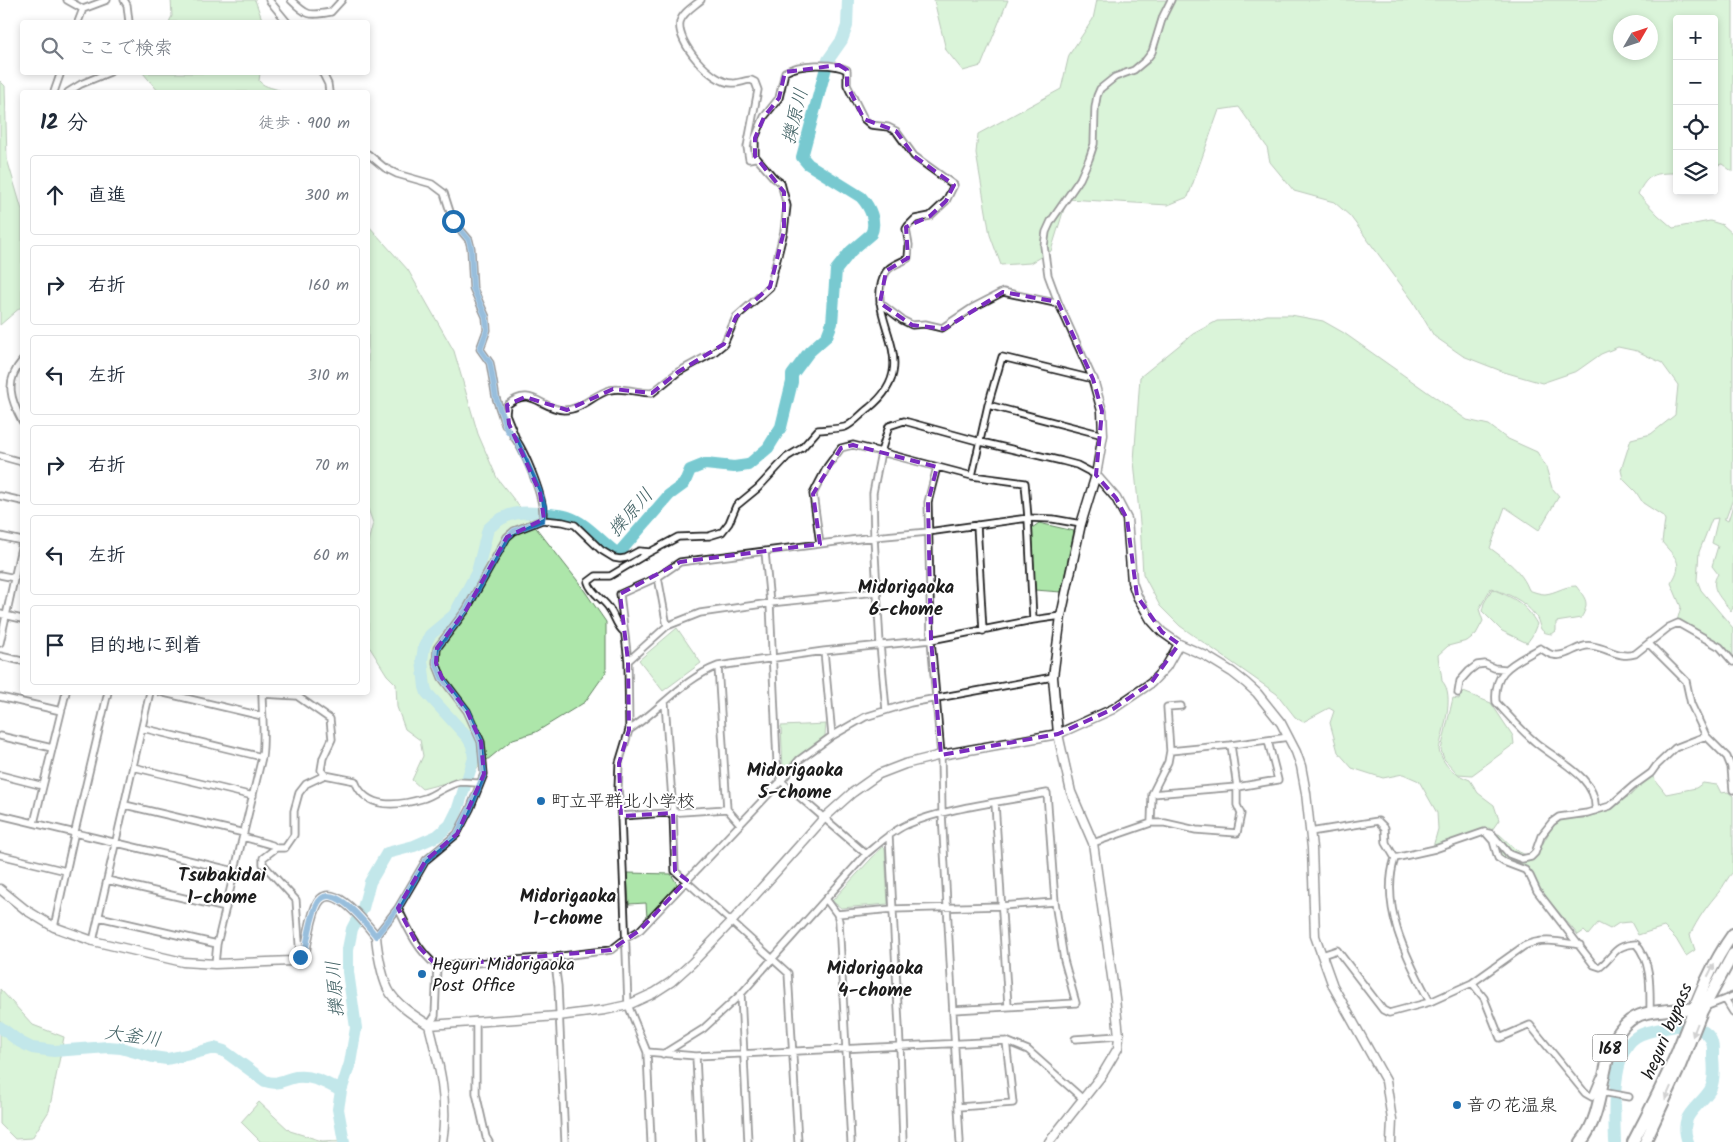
<!DOCTYPE html>
<html lang="ja">
<head>
<meta charset="utf-8">
<style>
  body { margin:0; font-family:Kalam,"Klee One",sans-serif; background:#f2f2f3; color:#1f2937 }
  .controls { position:absolute; right:15px; top:15px; display:grid; overflow:hidden; border-radius:5px; box-shadow:0 2px 8px #0003 }
  .controls button { width:45px; height:45px; display:grid; place-items:center; padding:0; border:0; border-bottom:1px solid #e0e1e3; background:#fff; color:#1f2937; font:25px sans-serif }
  .compass { position:absolute; left:1613px; top:15px; width:45px; height:45px; border-radius:50%; background:#fff; box-shadow:0 2px 8px #0003; rotate:51deg }
  .stop { position:absolute; width:15px; height:15px; margin:-11px; border:4px solid #1f6fb2; border-radius:50%; background:#fff }
  .stop.end { background:#1f6fb2; border-color:#fff; box-shadow:0 1px 5px #0008 }
  .list { margin:0; padding:0; list-style:none }
  h2 { display:flex; justify-content:space-between; align-items:center; height:65px; margin:0; padding:0 20px; font-size:21px }
  h2 small { font-size:16px; font-weight:400; color:#747a83 }
  .list li { display:grid; grid-template-columns:32px 1fr auto; gap:15px; align-items:center; box-sizing:border-box; height:80px; margin:0 10px 10px; padding:0 10px; border:1px solid #e0e1e3; border-radius:5px }
  .list b { display:block; font-size:19px; white-space:nowrap }
  .list em { font-size:16px; font-style:normal; color:#747a83 }
  .icon { flex:none; width:28px; height:28px; fill:none; stroke:currentColor; stroke-width:2; stroke-linecap:round; stroke-linejoin:round }
  .map { position:relative; flex:none; width:1733px; height:1142px; overflow:hidden }
  .search { position:absolute; background:#fff; box-shadow:0 2px 8px #0003; left:20px; top:20px; width:350px; height:55px; display:flex; align-items:center; gap:12px; box-sizing:border-box; padding:0 18px; border-radius:5px; color:#747a83; font-size:19px }
  .panel { position:absolute; background:#fff; box-shadow:0 2px 8px #0003; left:20px; top:90px; width:350px; height:605px; border-radius:5px }
  .map>svg:first-child { display:block }
  .green { fill:#ade6aa; stroke:#648163; fill-rule:evenodd }
  .lines { fill:none; stroke-linecap:round; stroke-linejoin:round }
  .river { stroke:#78c9d0; stroke-width:12 }
  .street-casing { stroke:#1c1c1c; stroke-width:9 }
  .secondary-casing { stroke:#1c1c1c; stroke-width:11 }
  .highway-casing { stroke:#1c1c1c; stroke-width:14 }
  .street { stroke:#fff; stroke-width:5.5 }
  .secondary { stroke:#fff; stroke-width:8 }
  .highway { stroke:#fff; stroke-width:10 }
  .oneway { fill:#999 }
  .route { stroke:#1f6fb2; stroke-width:6 }
  .marked { fill:none; stroke:#7b2cbf; stroke-width:4; stroke-dasharray:10 6; stroke-linejoin:round }
  .poi-dot { fill:#1f6fb2; stroke:#fff; stroke-width:2 }
  .labels { text-anchor:middle; stroke-width:4; stroke-linejoin:round; paint-order:stroke }
  .shield { fill:#fff; stroke:#606060; stroke-width:1 }
  .shield-label { font-size:16px; font-weight:bold; fill:#1c1c1c }
  .poi-label { font-size:18px; fill:#1c1c1c; stroke:#fff; text-anchor:start }
  .street-label { font-size:18px; fill:#1c1c1c; stroke:#fff }
  .water-label { font-size:19px; font-style:italic; fill:#416164; stroke:#fff }
  .neighbourhood-label { font-size:19px; font-weight:bold; fill:#1c1c1c; stroke:#fff }
</style>
</head>
<body>
<div class="map">
<svg width="1733" height="1142" viewBox="0 0 1733 1142">
  <rect width="100%" height="100%" fill="#fff"/>
  <filter id="ink" filterUnits="userSpaceOnUse"><feTurbulence type="fractalNoise" baseFrequency=".02" numOctaves="2"/><feDisplacementMap in="SourceGraphic" scale="10" xChannelSelector="R" yChannelSelector="G"/><feConvolveMatrix kernelMatrix="1 2 1 2 8 2 1 2 1" color-interpolation-filters="sRGB"/></filter>
  <g filter="url(#ink)">
    <path class="green" d="M171,0H255L263,22H169L172,16Z
      M934,0H1008L981,66L963,71L946,50Z
      M1097,0H1733V172L1722,164L1714,166V19H1677V173C1655,173 1648,173 1638,194L1658,215L1673,228L1710,221L1723,225L1733,234V499L1726,518H1723L1728,521L1733,505V608L1731,611C1722,599 1708,588 1718,574L1712,566L1718,546L1712,543L1718,518L1712,519L1699,552L1697,580L1701,590L1733,628V656C1717,640 1697,631 1677,621L1681,607L1671,583C1685,562 1675,558 1662,542L1665,520L1663,516L1643,503L1636,492L1623,479L1621,470L1631,439L1651,434L1675,415L1678,385L1662,363L1637,351L1618,347L1601,354L1577,371L1542,383L1504,372L1463,356L1434,336L1413,301L1350,216L1334,202L1294,191L1270,162L1267,147L1239,107L1219,110L1188,197L1168,205L1067,199L1051,251L1030,263L1001,265L990,235L976,153L978,134L1061,89L1069,55L1093,19ZM1620,22H1650V52H1620Z
      M143,73H260L259,81C265,88 276,88 284,92H159Z
      M0,81L5,86L7,159L22,210V306L0,325Z
      M368,225L408,270L454,351L478,434L497,478L577,580L606,622V672L585,702L536,732L513,739L465,778L422,789L412,780L423,756L420,740L405,729L397,707L396,684L387,675L370,648H368V542L373,523L368,509Z
      M1267,315H1291L1323,321L1344,333L1467,420L1489,425L1506,438L1537,452L1546,467L1552,488L1559,496L1539,530L1505,507L1490,548C1506,560 1522,571 1529,590C1534,592 1540,594 1545,594C1556,593 1564,586 1576,586C1586,599 1590,603 1581,618L1556,622V631L1552,634C1537,633 1542,625 1535,615C1522,599 1510,595 1491,588L1479,609L1483,621L1476,634L1467,641L1448,646L1438,655C1438,664 1442,672 1442,681C1456,695 1442,732 1439,750C1444,767 1454,774 1470,780L1478,793L1494,805L1499,820L1492,830L1489,828L1479,830L1433,847L1438,829L1437,813L1419,781L1403,774L1383,778L1352,768L1338,752L1330,723L1334,711L1329,708L1303,722L1295,717L1277,694L1180,626L1160,606L1143,574L1140,523L1134,461L1140,377L1193,334L1217,321L1250,320Z
      M1039,523L1074,531L1061,592L1035,590L1032,528Z
      M1492,589C1514,598 1525,603 1537,624L1532,636L1527,643L1502,631L1482,611L1484,603Z
      M677,628L701,663L663,691L639,660Z
      M1461,691L1491,703L1513,736L1514,744L1472,775L1458,774L1444,759L1441,750L1453,698L1459,699Z
      M826,724L825,736L783,769L781,726Z
      M1652,776L1666,794L1696,788L1703,783L1717,785L1721,793L1728,792L1733,796V872C1727,878 1724,886 1719,892C1708,904 1697,920 1690,935L1695,950L1686,956L1676,939L1664,927L1638,935L1631,922L1619,923L1610,929L1598,923L1588,935L1584,931L1578,935L1545,896L1529,870L1503,859L1499,854L1489,835L1499,834C1512,845 1517,856 1536,856L1552,827L1563,819L1585,818L1610,809L1620,800L1630,796L1643,782Z
      M883,846L885,848L888,904L841,908L832,901Z
      M627,873L671,874L677,884L647,918L646,903L629,904Z
      M0,989L33,1025L64,1037L49,1111L32,1138L15,1139L0,1124Z
      M259,1102L290,1131L322,1141L348,1140L349,1142H261L241,1122Z"/>
    <g class="lines">
      <path class="river" d="M0,1027L20,1042L32,1048L54,1051L108,1047L121,1048L153,1057L167,1059L195,1053L214,1048L224,1051L265,1081C278,1086 284,1079 296,1077C313,1075 326,1083 341,1091
        M344,1142L338,1109L341,1091L350,1063L356,1028L348,972V949L352,929L363,908L370,882L387,853L414,846L437,836L450,825L457,811L474,758L472,745L468,738L427,693L425,687L422,660L424,647L430,635L454,615L477,572L488,529C507,510 524,511 549,514C555,515 562,515 568,517C587,523 602,543 618,554L669,495L684,484L690,470L705,464L734,467L748,465L768,448L781,427L792,382V375L809,352L827,336L832,323L836,270L851,251L871,234C877,222 870,207 861,197L808,164L802,157L828,60L842,40L847,26L848,0
        M1615,1142C1614,1115 1611,1053 1636,1037C1647,1030 1663,1029 1676,1026C1687,1024 1704,1028 1710,1038C1714,1043 1713,1051 1713,1057C1714,1067 1715,1081 1710,1090C1697,1110 1678,1114 1688,1142"/>
      <g class="street-casing">
        <path id="street" d="M67,0L83,9
          M124,0L127,5L129,22
          M269,0L287,22
          M291,0C307,16 309,16 331,12L342,0
          M78,22L83,9L107,0
          M322,72L328,84L329,92
          M54,92L61,72
          M68,92L81,84L110,72
          M368,154L385,168L397,174L432,184L444,193L453,221L469,240L471,248L473,288L486,317L487,330L480,349L490,363L496,398L505,425
          M880,303L902,320L912,325L925,324L942,328L972,308L1003,292L1055,303L1058,302
          M22,361C4,382 11,400 22,421
          M1093,379L1058,302L1048,275L1044,246L1046,232L1051,221L1080,179L1089,159L1094,144L1095,108L1097,96L1100,89L1115,77L1134,70L1146,60L1152,52L1163,16L1171,0
          M988,405L1103,435
          M513,436C524,448 548,506 542,520
          M516,439L506,414L507,405C531,385 541,409 564,410C582,410 594,394 610,390C624,387 638,393 652,393L678,372L713,353L724,344L736,317L770,287L784,231L787,206L781,183L774,178L755,156
          M0,456L22,462
          M937,467L928,502L931,640L941,755L942,813L960,1142
          M972,476L988,405L1002,357L1093,379
          M0,496L22,501
          M977,525L983,631
          M0,536L22,541
          M820,544L813,494L827,467L841,448L853,445L881,452L889,426L904,421L981,442L1062,461L1077,465L1096,475
          M765,552L770,603L777,762L781,781L866,854
          M0,575L15,578
          M658,577L667,626
          M0,614L22,619
          M624,632C616,626 615,616 609,608C603,599 591,593 588,582L596,576H610L650,552
          M0,643L22,543
          M1649,644L1686,681L1691,704L1706,736L1727,757L1731,767L1733,790
          M824,651L832,736
          M0,656L22,661
          M628,661L667,626L700,613L770,603L876,592
          M718,666L727,809L740,824
          M160,692L262,716
          M1458,693L1460,681L1469,671L1477,665L1485,664L1494,668L1505,669
          M262,694L297,696L330,719L332,739L323,758L321,770L325,775
          M0,697L61,711
          M665,702L673,813L675,871L788,973L798,1142
          M886,710L880,644L874,537L873,493L881,452L972,476L1025,483L1028,518L1033,620
          M142,728L262,757
          M629,730C660,710 683,679 718,666L824,651L931,640L1033,620L1061,616
          M0,736L52,748
          M1170,751L1167,707L1181,706
          M133,767L253,796
          M0,775L43,786
          M1152,794L1237,787L1278,780L1268,741
          M995,803L1008,1006
          M125,805L244,833
          M1595,811C1599,777 1555,760 1534,741C1520,729 1508,715 1496,702C1493,669 1515,663 1540,648C1544,650 1549,655 1554,655C1567,658 1579,643 1592,646C1608,648 1619,659 1635,654L1669,627L1678,623L1720,647L1733,662
          M0,815L234,871
          M621,816L727,809
          M34,823L66,692
          M1151,823H1165L1196,830L1237,833L1241,814L1237,805V787L1231,745
          M1310,832L1378,821L1385,828L1386,843L1395,858
          M1485,832L1493,841L1498,858L1504,862L1525,870L1530,876L1537,891L1594,965L1600,967C1615,955 1614,945 1636,944C1652,962 1650,990 1650,1013
          M889,835L900,1046L903,1142
          M243,837L272,845L276,848
          M1093,843L1151,823L1152,794L1168,762L1170,751L1231,745L1289,737
          M0,855L66,871
          M107,880L226,908
          M826,899L837,914L839,921L851,1142
          M398,908C408,929 418,951 437,966L554,957L611,950L625,939L640,930L781,781L799,760L832,736L865,717L910,703L1053,677
          M837,914L893,909L1001,906L1055,902
          M99,917L217,944
          M54,927L75,831L108,692
          M376,936L398,908L426,860L457,834L470,809L484,774L481,742L467,711L442,678L436,663L437,648L466,610L507,537L514,531L542,520L563,522L575,525L601,550L614,558L620,559L626,558L639,551L650,552L678,537L709,536L722,532L729,523L736,506L758,488L787,457L802,448L818,430C827,429 837,429 845,427C853,424 862,413 869,408C928,361 860,317 886,272C891,264 901,263 908,258L909,245L906,229L908,226L915,219L930,216L946,201L954,185L914,156L896,131L888,127L871,125L864,119L847,85V70C833,62 799,64 785,72L779,98L764,117L755,138V156L754,158L749,159L747,147L758,90L755,82L751,80C745,80 738,84 732,83C712,83 676,43 680,22C682,13 694,6 701,0
          M93,941L150,692
          M1322,955L1337,950L1383,1010L1389,1013L1430,1002L1472,983L1484,998L1500,1038L1530,1025L1585,1093L1592,1097L1600,1078H1602
          M300,957L296,900L263,864V858L276,848H285L294,835V811L299,793L306,784L325,775L355,781C366,811 399,806 425,798C436,794 448,784 460,782C466,782 474,783 480,783
          M554,957L558,986L565,1142
          M215,964L217,944L262,757C265,736 262,714 262,692
          M1472,983L1524,946C1541,937 1561,942 1580,945
          M741,994L748,1142
          M1725,999L1733,1012
          M1430,1002C1408,960 1379,907 1395,858L1435,849L1484,832L1492,834L1509,854L1522,859L1531,857L1535,853L1541,836L1552,822L1559,817L1587,813L1610,806L1633,786L1651,773L1656,766L1675,748L1706,736
          M1705,1007L1733,996
          M476,1021V1093L486,1137L489,1142
          M429,1025L435,1016L437,966
          M1075,1039L1119,1036
          M647,1052L696,1056L1006,1041L1028,1050L1083,1099
          M663,1054L703,1029L741,994L866,854C878,844 891,832 906,825C948,807 1002,802 1047,793L1055,902L1064,960L1076,1003L953,1010
          M696,1056L700,1142
          M1602,1092L1629,1097
          M958,1107L1013,1103L1006,1041
          M651,1142L647,1052L628,1005L621,816L618,789L619,763L629,730L628,661L620,594L658,577L680,562L874,537L928,532L1028,518L1053,519L1081,524"/>
      </g>
      <g class="secondary-casing">
        <path id="secondary" d="M1096,475L1116,498L1127,519L1132,582L1137,596L1151,620L1162,632L1179,644L1206,656L1232,672L1246,683L1257,693L1281,723L1296,752L1301,766L1306,793L1312,848L1315,936L1333,986L1386,1081L1392,1120L1391,1142
          M0,889L26,910L54,927L93,941L183,962L215,964L292,961L305,953C308,938 310,921 316,907C329,874 366,924 376,936C377,950 382,977 388,989C395,1004 416,1017 429,1025C439,1064 449,1102 442,1142
          M429,1025L558,1016L605,1010L628,1005L654,993L671,982L692,963L732,921L824,818L852,793L879,774L905,764L941,755L1058,734L1113,709L1151,683L1166,667L1179,644
          M1049,1142L1102,1075L1118,1048L1119,1036L1115,998L1093,843L1071,792L1058,734L1053,677L1061,616L1081,524L1096,475L1103,435L1102,411L1093,379"/>
      </g>
      <g class="highway-casing">
        <path id="highway" d="M1581,1142C1612,1105 1594,1033 1640,1015C1660,1008 1684,1011 1704,1007
          M1633,1142C1649,1112 1664,1082 1677,1052C1694,1010 1707,970 1733,934
          M1645,1142L1678,1071L1702,1011L1733,954"/>
      </g>
      <use href="#street" class="street"/>
      <use href="#secondary" class="secondary"/>
      <use href="#highway" class="highway"/>
    </g>
    <defs><path id="oneway-solid" d="M-6-.8H1V-3.2L6.5 0L1 3.2V.8H-6Z" transform="scale(1.25)"/></defs>
    <g class="oneway">
      <use href="#oneway-solid" transform="translate(1711 970) rotate(-63)"/>
      <use href="#oneway-solid" transform="translate(1695 1030) rotate(111)"/>
      <use href="#oneway-solid" transform="translate(1668 1093) rotate(114)"/>
    </g>
  </g>
  <g class="lines" filter="url(#ink)">
    <path class="route" d="M300,957L305,952C308,938 310,921 316,907C328,874 366,924 376,936L398,908L426,860L457,834L470,809L484,774L481,742L468,711L442,678L436,663V654L437,648L466,610L507,538L514,531L542,520L544,507L540,493L516,439L507,430L496,398L490,363L480,349L487,330L486,317L473,288L471,248L469,240L453,221"/>
  </g>
  <path d="M0 0H1733V1142H0ZM839,65L847,70V85L864,119L896,131L914,156L954,185L946,201L930,216L906,227L908,258L886,271L880,303L912,325L944,329L1003,292L1058,302L1093,379L1102,411L1096,475L1116,498L1127,519L1137,596L1162,632L1179,644L1151,683L1113,709L1058,734L941,755L931,640L928,502L937,467L853,445L841,448L813,494L820,544L680,562L620,594L628,661L629,730L619,763L621,816L673,813L675,871L687,880L640,930L611,950L437,966L418,946L398,908L426,860L457,834L484,774L481,742L467,711L442,678L436,663L437,648L466,610L507,537L544,519L540,493L509,424L507,405L525,397L567,410L613,389L652,393L678,372L724,344L736,317L770,287L784,231V192L755,156V138L764,117L779,98L785,72Z" fill="#fff" fill-opacity=".55" fill-rule="evenodd"/>
  <path class="marked" d="M839,65L847,70V85L864,119L896,131L914,156L954,185L946,201L930,216L906,227L908,258L886,271L880,303L912,325L944,329L1003,292L1058,302L1093,379L1102,411L1096,475L1116,498L1127,519L1137,596L1162,632L1179,644L1151,683L1113,709L1058,734L941,755L931,640L928,502L937,467L853,445L841,448L813,494L820,544L680,562L620,594L628,661L629,730L619,763L621,816L673,813L675,871L687,880L640,930L611,950L437,966L418,946L398,908L426,860L457,834L484,774L481,742L467,711L442,678L436,663L437,648L466,610L507,537L544,519L540,493L509,424L507,405L525,397L567,410L613,389L652,393L678,372L724,344L736,317L770,287L784,231V192L755,156V138L764,117L779,98L785,72Z"/>
  <g class="poi-dot">
    <circle cx="541" cy="801" r="5"/>
    <circle cx="422" cy="974" r="5"/>
    <circle cx="1457" cy="1105" r="5"/>
  </g>
  <g class="labels">
    <rect class="shield" x="1592.5" y="1034.5" width="35" height="27" rx="4"/>
    <g class="shield-label">
      <text x="1610" y="1054">168</text>
    </g>
    <g class="poi-label">
      <text x="551" y="807">町立平群北小学校</text>
      <text x="432" y="970">Heguri Midorigaoka<tspan x="432" dy="21">Post Office</tspan></text>
      <text x="1467" y="1111">音の花温泉</text>
    </g>
    <g class="street-label">
      <text transform="translate(1667 1031) rotate(-67)" y="6">heguri bypass</text>
    </g>
    <g class="water-label">
      <text transform="translate(794 116) rotate(-76)" y="7">擽原川</text>
      <text transform="translate(630 512) rotate(-49)" y="7">擽原川</text>
      <text transform="translate(334 989) rotate(-94)" y="7">擽原川</text>
      <text transform="translate(133 1035) rotate(8)" y="7">大釜川</text>
    </g>
    <g class="neighbourhood-label">
      <text x="906" y="593">Midorigaoka<tspan x="906" dy="22">6-chome</tspan></text>
      <text x="795" y="776">Midorigaoka<tspan x="795" dy="22">5-chome</tspan></text>
      <text x="222" y="881">Tsubakidai<tspan x="222" dy="22">1-chome</tspan></text>
      <text x="568" y="902">Midorigaoka<tspan x="568" dy="22">1-chome</tspan></text>
      <text x="875" y="974">Midorigaoka<tspan x="875" dy="22">4-chome</tspan></text>
    </g>
  </g>
</svg>
<div class="controls">
<button>+</button>
<button>−</button>
<button><svg class="icon" aria-label="locate" viewBox="0 0 24 24"><circle cx="12" cy="12" r="6"/><path d="M12 2v4M12 18v4M2 12h4M18 12h4"/></svg></button>
<button><svg class="icon" aria-label="layers" viewBox="0 0 24 24"><path d="M12 4l9 5-9 5-9-5zM3 14l9 5 9-5"/></svg></button>
</div>
<svg class="compass" viewBox="-18 -18 36 36"><path d="M0-13l5 13h-10z" fill="#e53935"/><path d="M0 13l5-13h-10z" fill="#747a83"/></svg>
<div class="stop" style="left:453px;top:221px"></div>
<div class="stop end" style="left:300px;top:957px"></div>
<div class="search"><svg class="icon" aria-label="search" viewBox="0 0 24 24"><circle cx="10" cy="10" r="6"/><path d="M15 15l6 6"/></svg>ここで検索</div>
<section class="panel">
<h2>12 分<small>徒歩 · 900 m</small></h2>
<ul class="list">
<li><svg class="icon" aria-label="ahead" viewBox="0 0 24 24"><path d="M12 20V5M6 11l6-6 6 6"/></svg><div><b>直進</b></div><em>300 m</em></li>
<li><svg class="icon" aria-label="right" viewBox="0 0 24 24"><path d="M7 20v-9h11M14 6l5 5-5 5"/></svg><div><b>右折</b></div><em>160 m</em></li>
<li><svg class="icon" aria-label="left" viewBox="0 0 24 24"><path d="M17 20v-9H6M10 6l-5 5 5 5"/></svg><div><b>左折</b></div><em>310 m</em></li>
<li><svg class="icon" aria-label="right" viewBox="0 0 24 24"><path d="M7 20v-9h11M14 6l5 5-5 5"/></svg><div><b>右折</b></div><em>70 m</em></li>
<li><svg class="icon" aria-label="left" viewBox="0 0 24 24"><path d="M17 20v-9H6M10 6l-5 5 5 5"/></svg><div><b>左折</b></div><em>60 m</em></li>
<li><svg class="icon" aria-label="arrive" viewBox="0 0 24 24"><path d="M6 21V4h12l-3 4 3 4H6"/></svg><div><b>目的地に到着</b></div></li>
</ul>
</section>
</div>
</body>
</html>
